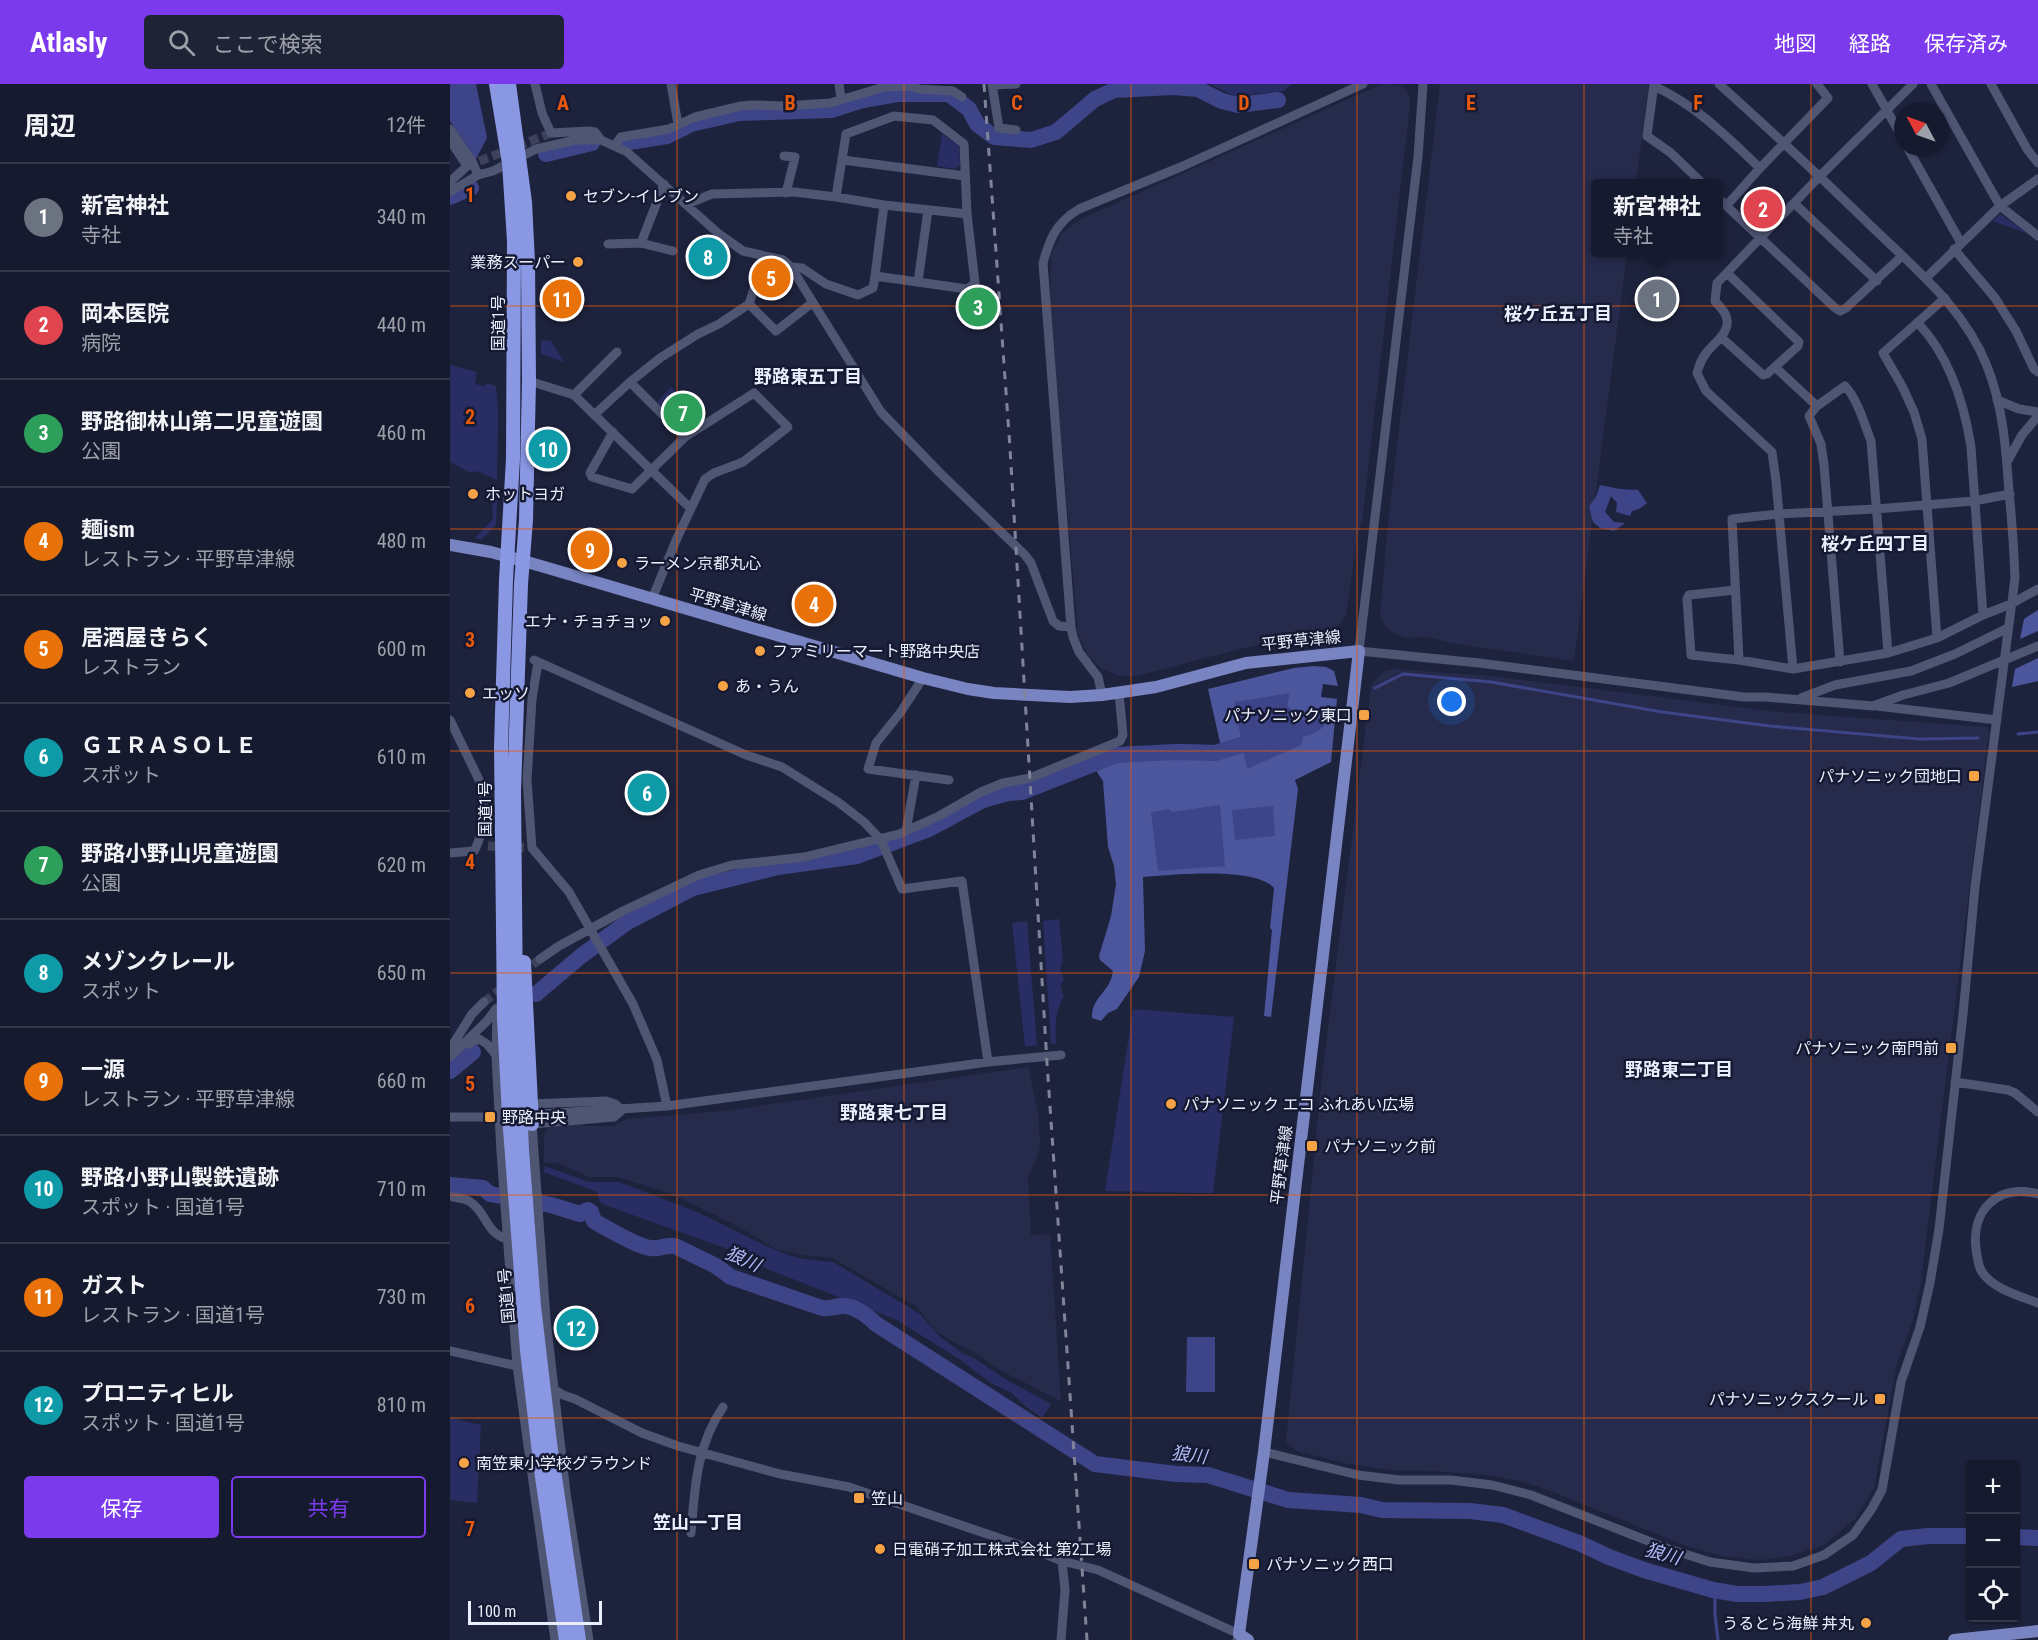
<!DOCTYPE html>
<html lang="ja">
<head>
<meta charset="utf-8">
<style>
  body { margin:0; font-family:"Roboto Condensed","Noto Sans JP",sans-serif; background:#1f2336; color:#f1f3f6 }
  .controls { position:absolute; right:18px; bottom:18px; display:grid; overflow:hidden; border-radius:6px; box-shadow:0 2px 4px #0004 }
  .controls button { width:54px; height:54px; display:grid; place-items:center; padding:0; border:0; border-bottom:2px solid #35384a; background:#161a2e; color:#f1f3f6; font:30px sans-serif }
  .compass { position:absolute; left:1444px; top:18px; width:54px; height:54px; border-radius:50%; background:#161a2e; box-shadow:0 2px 4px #0004; rotate:311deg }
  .scale { position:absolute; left:18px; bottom:15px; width:134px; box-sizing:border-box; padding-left:6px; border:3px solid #ebeefc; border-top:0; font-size:16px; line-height:21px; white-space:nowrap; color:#ebeefc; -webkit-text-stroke:4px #151932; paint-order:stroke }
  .you { position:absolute; left:1002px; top:618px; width:21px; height:21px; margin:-15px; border:4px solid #fff; border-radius:50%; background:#1a73e8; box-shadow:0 0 0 9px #1a73e833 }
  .badge { display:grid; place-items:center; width:39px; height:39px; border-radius:50%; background:#7c3aed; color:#fff; font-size:20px; font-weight:700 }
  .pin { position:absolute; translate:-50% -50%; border:3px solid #fff; box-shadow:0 2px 6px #0006 }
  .popup { position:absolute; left:1141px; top:95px; width:132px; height:78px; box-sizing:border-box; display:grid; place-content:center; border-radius:6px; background:#161a2e; filter:drop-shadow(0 2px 4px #0005); font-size:20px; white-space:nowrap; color:#9ea1aa }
  .popup b { font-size:22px; color:#f1f3f6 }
  .popup::after { content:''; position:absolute; left:50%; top:100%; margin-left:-12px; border:12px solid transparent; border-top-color:#161a2e }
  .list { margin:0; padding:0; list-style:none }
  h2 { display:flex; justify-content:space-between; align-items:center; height:78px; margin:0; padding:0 24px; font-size:26px }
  h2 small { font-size:20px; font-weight:400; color:#9ea1aa }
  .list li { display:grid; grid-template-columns:39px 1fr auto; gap:18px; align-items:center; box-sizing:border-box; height:108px; padding:0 24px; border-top:2px solid #35384a }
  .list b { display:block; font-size:22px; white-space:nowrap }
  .list p { margin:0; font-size:20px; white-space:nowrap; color:#9ea1aa }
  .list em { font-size:20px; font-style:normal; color:#9ea1aa }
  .actions { display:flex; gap:12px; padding:18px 24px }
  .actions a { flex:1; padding:14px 0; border:2px solid #7c3aed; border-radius:6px; text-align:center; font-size:21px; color:#7c3aed }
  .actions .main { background:#7c3aed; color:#fff }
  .icon { flex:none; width:33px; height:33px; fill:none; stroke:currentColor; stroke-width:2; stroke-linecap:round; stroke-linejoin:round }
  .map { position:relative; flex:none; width:1588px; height:1556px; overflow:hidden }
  header { display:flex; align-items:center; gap:36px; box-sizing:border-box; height:84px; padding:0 30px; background:#7c3aed; color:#fff }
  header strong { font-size:28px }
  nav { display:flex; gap:33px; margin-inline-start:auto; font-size:21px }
  .search { width:420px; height:54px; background:#1f2336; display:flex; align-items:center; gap:15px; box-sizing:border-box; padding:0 21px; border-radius:6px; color:#9ea1aa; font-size:22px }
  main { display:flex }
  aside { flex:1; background:#161a2e }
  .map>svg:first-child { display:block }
  .built { fill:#262b4c }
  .green { fill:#282e63 }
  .forest { fill:#4c569c; fill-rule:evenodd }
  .water { fill:#3d4488 }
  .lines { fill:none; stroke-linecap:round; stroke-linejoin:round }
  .stream { stroke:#3d4488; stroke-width:3 }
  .river { stroke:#3d4488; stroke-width:16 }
  .minor-tunnel { stroke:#3d415a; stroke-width:9; stroke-dasharray:9 4.5; stroke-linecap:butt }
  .minor { stroke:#4f5674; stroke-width:9 }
  .major { stroke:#7985c3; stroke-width:12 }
  .highway { stroke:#8a97e3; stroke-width:14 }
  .rail { stroke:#808498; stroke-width:3; stroke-dasharray:8 8; stroke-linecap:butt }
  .grid { fill:none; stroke:#e8590c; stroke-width:1.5; stroke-opacity:0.55 }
  .poi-dot { fill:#f5a345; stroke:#151932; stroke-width:2 }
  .labels { text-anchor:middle; stroke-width:5; stroke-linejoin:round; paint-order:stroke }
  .poi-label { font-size:16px; fill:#ebeefc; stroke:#151932; text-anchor:start }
  .street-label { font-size:16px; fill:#ebeefc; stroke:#151932 }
  .neighbourhood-label { font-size:18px; font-weight:bold; fill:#ebeefc; stroke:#151932 }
  .water-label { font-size:18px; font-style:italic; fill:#b0bcf8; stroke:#151932 }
  .grid-label { font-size:20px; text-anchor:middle; font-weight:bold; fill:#e8590c; stroke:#151932; stroke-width:5; stroke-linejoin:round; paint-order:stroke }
</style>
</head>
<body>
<header>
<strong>Atlasly</strong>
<div class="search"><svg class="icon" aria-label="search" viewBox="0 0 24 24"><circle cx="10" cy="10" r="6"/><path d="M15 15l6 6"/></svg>ここで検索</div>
<nav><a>地図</a><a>経路</a><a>保存済み</a></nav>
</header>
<main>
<aside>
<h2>周辺<small>12件</small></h2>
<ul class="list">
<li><span class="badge" style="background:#6b7280">1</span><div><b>新宮神社</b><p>寺社</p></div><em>340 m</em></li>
<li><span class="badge" style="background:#e0444e">2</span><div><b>岡本医院</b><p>病院</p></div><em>440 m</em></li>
<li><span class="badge" style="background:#2e9e5b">3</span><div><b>野路御林山第二児童遊園</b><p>公園</p></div><em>460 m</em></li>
<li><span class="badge" style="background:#e8710a">4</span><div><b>麺ism</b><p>レストラン · 平野草津線</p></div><em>480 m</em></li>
<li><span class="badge" style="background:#e8710a">5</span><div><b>居酒屋きらく</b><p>レストラン</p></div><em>600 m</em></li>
<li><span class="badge" style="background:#0f9aa8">6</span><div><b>ＧＩＲＡＳＯＬＥ</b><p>スポット</p></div><em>610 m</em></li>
<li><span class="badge" style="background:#2e9e5b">7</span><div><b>野路小野山児童遊園</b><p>公園</p></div><em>620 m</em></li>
<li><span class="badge" style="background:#0f9aa8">8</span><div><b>メゾンクレール</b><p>スポット</p></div><em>650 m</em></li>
<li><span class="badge" style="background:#e8710a">9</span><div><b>一源</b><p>レストラン · 平野草津線</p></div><em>660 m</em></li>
<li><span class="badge" style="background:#0f9aa8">10</span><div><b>野路小野山製鉄遺跡</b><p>スポット · 国道1号</p></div><em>710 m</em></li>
<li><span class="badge" style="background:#e8710a">11</span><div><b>ガスト</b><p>レストラン · 国道1号</p></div><em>730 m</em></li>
<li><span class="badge" style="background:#0f9aa8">12</span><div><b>プロニティヒル</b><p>スポット · 国道1号</p></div><em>810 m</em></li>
</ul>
<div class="actions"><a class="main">保存</a><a>共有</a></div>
</aside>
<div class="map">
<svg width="1588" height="1556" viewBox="0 0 1588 1556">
  <rect width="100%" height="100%" fill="#1e233d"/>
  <path class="built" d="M932,0L950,1L957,6L960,13V21L912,438L907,453L896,532L888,542L880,546L819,552L807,561L686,592H669L652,585L638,571L628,549L600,224L601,171L611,150L631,135Z
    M990,0H1199L1186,99L1146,100V168L1177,169L1124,577L1007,560L976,553L958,554L947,551L936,544L930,532L938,438Z
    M945,585L1041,592L1327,628L1537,643L1539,647L1470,1205L1463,1236L1447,1279L1424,1404L1405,1435L1374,1461L1341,1472L1310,1476L1272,1472L1236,1462L1106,1409L1074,1398L1038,1391L983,1387L939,1386L899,1380L847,1367L836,1358L872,992L920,611L921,602L928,593L935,587Z
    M578,983L588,1028L590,1060L588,1071L578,1093L581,1151L600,1150L611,1317L550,1286L521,1266L503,1258L484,1245L466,1222L382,1174L352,1171L326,1165L289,1143L220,1109L167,1093H140L107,1079H94V1050L100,1041L134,1039L133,1042H163L177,1035L274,1027Z"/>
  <path class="green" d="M760,0H841L834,7L784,12Z
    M492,50L509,62L510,81L506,85L487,82Z
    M1550,130L1578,150L1543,137Z
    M530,204L534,214V232H522V211Z
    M91,256L101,257L114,278L91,270Z
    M0,281L27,288L25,300L34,302L37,299L46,302L48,327L47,396L28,387L21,389L0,378Z
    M221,303L255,335L240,345L232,342L207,318Z
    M47,415L46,441L31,456L25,454L43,435L42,420Z
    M609,835L613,876L610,887L614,895L610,902L614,912C605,927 605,943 606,960L601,959L593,837Z
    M577,837L587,961L575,963L562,839Z
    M683,925L784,933L763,1109L655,1107Z
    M95,1082L139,1098H169L247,1128L312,1160L338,1171L354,1175L383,1178L470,1230L488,1251L512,1269L524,1274L555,1295L601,1320L592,1334L575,1322L562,1309L541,1299L509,1275L447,1236L305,1180L306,1177L303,1174L155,1121L150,1118L147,1108L94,1088Z
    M0,1334L31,1341L27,1419L0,1416Z"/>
  <path class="forest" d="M1588,526V547L1570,555L1574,535Z
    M1588,574V597L1562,603L1565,585Z
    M864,582L876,583L884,587L888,602L873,600L871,613L887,615L881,678L845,696L848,705L821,933L814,932L822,846L820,844L824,804C805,782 720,791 693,793L695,867L689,893L667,925L658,929L651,937L642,934C641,913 660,909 663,887L650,876L649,872L661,832L666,800L664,782L658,763L653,697L647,688V682L661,676L725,671V660L760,661L763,666L771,663L758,605L844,584ZM837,622L856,644L797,685Z"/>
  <path class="water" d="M0,0H26L37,54L26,75L0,37Z
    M1150,401L1170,405L1188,406L1197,419L1189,425L1182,427L1180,432L1166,428L1167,419L1161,412L1155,428L1164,438L1175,439L1164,447L1150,444L1143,438L1139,422L1146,413Z
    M840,609L837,622L856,644L851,661L797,685L784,618Z
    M770,721L775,782L708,787L701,728L719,725L722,728Z
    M823,722L825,752L785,756L782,726Z
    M737,1253H765V1308H736Z"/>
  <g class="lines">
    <path class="stream" d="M925,604L953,590L1041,598L1212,628L1320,642L1469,655L1528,654
      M1568,650L1588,648
      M1265,1507V1531L1268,1556"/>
    <path class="river" d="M173,59L217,52L241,40L289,29L382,26L413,16L447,10H499L519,25L527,40L544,53L581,56L606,48L645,15L664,6L723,3L748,5L772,17L788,21L828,16
      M96,70L142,59
      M0,113L21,104
      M86,910L131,872L176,839L243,804L328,783L407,772L479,745L533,716L558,709L572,708L666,671L724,668L765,669L828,650L856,644L867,638
      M0,987L23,968
      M0,1101L33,1104L40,1110L101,1121L130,1130L138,1126L141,1128L144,1137C156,1144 188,1163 201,1164C209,1166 216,1160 225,1162L266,1182L281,1193L372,1224C383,1225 382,1223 391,1222C405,1221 417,1231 426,1240L645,1380L726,1390L758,1391L838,1416L911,1421L932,1426L1020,1427L1053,1431L1129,1459L1159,1473L1194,1486L1263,1506L1287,1510H1313L1350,1508L1373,1503L1421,1479L1451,1455L1478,1452H1520
      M1566,1453L1588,1454"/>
    <path class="minor-tunnel" d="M17,82L101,49
      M38,762L78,764
      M72,889L90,875
      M34,918L56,901"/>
    <path class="minor" d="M85,0L92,29L101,49L139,47L145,48L151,56
      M221,0L228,40
      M389,0L391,15
      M542,0L549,44L566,46
      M973,0L968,73L909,567L1029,579L1294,613H1316L1423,622L1453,611L1499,599L1588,562
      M1204,0L1197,52L1221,69L1253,100
      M1422,0L1453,55
      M1481,0L1550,122L1588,152
      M1541,0L1577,65L1588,79
      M542,1L566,0
      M1204,2C1248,23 1275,51 1310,84L1378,14L1367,0
      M0,45L22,77L28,91
      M0,56L17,82L0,98
      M165,61L171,53L219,45L245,33L291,22L303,21L334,22L380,19L434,3L460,2L469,5L503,7L512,13
      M1457,63L1511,159
      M334,72L345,73L336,109
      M393,76L515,92
      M0,108L28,91L43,87L86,65L126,56H151L177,68L269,150L293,167L333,176L341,183L431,328L489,388L575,471L581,479L603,537L609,542L621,543
      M1268,114L1384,223L1390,227L1396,224L1452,172
      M237,120L262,110L344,108L386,113L434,121L517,130
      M1345,120L1427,197
      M1277,121L1310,84
      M191,159L214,100
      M158,160L191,159L223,167
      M1504,165L1545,214L1566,247L1584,285L1588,288
      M341,183L352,184L376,200L408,211L423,204L425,192L517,205L525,199L517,130L514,60L483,36L444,32L396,50L386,113
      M425,192L434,121
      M1476,194L1550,122L1588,95
      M468,198L478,126
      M299,220L326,247L362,219
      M1468,239C1500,273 1514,318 1521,363L1533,531
      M1271,253L1313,291L1317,290L1348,262L1349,258L1277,189
      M1325,283L1367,322
      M79,297L124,311L240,424
      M180,298L210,274L248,250L269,240L299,220L305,202L319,174
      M124,311L167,268
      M1547,316L1569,325L1588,328
      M144,331L180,298L235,353L304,309L338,343L293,378L264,389L255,395L227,454L202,515
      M163,348L140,389L142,393L182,405L235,353
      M1557,378L1572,351L1588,332
      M1285,506L1239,511L1237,515L1241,571L1289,576L1343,585L1438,569L1487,554L1533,531L1561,520L1588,505
      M1487,554L1472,355L1464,328L1452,302L1433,269L1495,214
      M84,576L296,671L332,683L388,718L414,738L431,756L452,805L512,797L538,978
      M1289,576L1282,435L1328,430L1426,425L1524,417L1560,410
      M88,578L82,615L77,696L82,764L119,808L183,920L207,976L217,1022
      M1390,578L1374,381L1371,360L1359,332L1367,322L1395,302C1408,316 1414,339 1421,357L1438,569
      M1343,585L1326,397L1322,368L1256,307L1247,289C1249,281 1252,274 1257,268C1265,258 1282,247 1276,232C1274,226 1268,221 1265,217L1267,199L1370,92L1463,0
      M473,594L450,629L426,659L418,685L499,696
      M652,611L648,593L629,568L623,553L621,543L593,179C600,154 606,139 629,125L733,82L913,0
      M1351,614L1385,601L1461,587L1505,570L1558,544
      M1427,622L1547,636
      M0,636L33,704C34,723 34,751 24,767L0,769
      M456,747L466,691
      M90,875L109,862L173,827L249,791L282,781L354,773L449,750L489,732L531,708L553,699L580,694L670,657L673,651L669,609
      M47,924L46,971L51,1068L67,1282L105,1556
      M17,960L29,955L37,960L46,971
      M0,965L22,930L34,918
      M0,973L37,937L46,925
      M1505,998L1558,1006L1565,1009L1588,1028
      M81,1020L156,1017L165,1020L172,1026L164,1033L82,1040L96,1235L116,1409L139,1556
      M91,1030L217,1022L538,978L611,971
      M0,1033H40
      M1588,1110C1548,1099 1521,1126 1526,1165C1527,1173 1528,1182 1532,1188C1543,1205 1570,1212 1588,1219
      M0,1112C6,1114 14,1114 19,1117C36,1127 36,1150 57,1155
      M0,1267L67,1282L113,1311L125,1315L192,1349L228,1362L330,1390L399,1403L590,1468L612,1477L648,1486L789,1550L787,1556
      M814,1368L908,1391L949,1396H1001L1042,1401L1081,1411L1216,1464L1260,1478L1304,1484L1343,1482L1374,1471L1403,1451L1421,1426L1432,1406L1451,1298L1470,1243L1480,1199L1489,1145L1513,930L1525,803L1565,494C1564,465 1562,436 1559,408C1556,365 1553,322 1537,282C1514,223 1463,183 1419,140C1370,92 1320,46 1269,0
      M241,1449C245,1403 246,1363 273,1323
      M611,1556L615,1506L612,1477"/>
    <path class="major" d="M0,461L41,468L91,482L473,594L518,605L544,609L620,613L652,611L706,603L796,579L909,567L814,1368L789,1550L798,1556
      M1504,1556L1588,1547"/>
    <path class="highway" d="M46,0L59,79L64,157L63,375L56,496L51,663L54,934L59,1032L77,1267L91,1386L116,1556
      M59,0L75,118L78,178L79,297L76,436L71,500L64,707L66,924L72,1064L84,1222L100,1359L129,1556
      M74,878L82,1040"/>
    <path class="rail" d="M534,0L560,364L597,979L637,1556"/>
  </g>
  <path class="grid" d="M227,0V1556M454,0V1556M681,0V1556M907,0V1556M1134,0V1556M1361,0V1556M0,222H1588M0,445H1588M0,667H1588M0,889H1588M0,1111H1588M0,1334H1588"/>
  <g class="poi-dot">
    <circle cx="121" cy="112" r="6"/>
    <circle cx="128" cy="178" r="6"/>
    <circle cx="23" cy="410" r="6"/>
    <circle cx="172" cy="479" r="6"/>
    <circle cx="215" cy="537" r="6"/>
    <circle cx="310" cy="567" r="6"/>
    <circle cx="273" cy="602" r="6"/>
    <circle cx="20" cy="609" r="6"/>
    <rect x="908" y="625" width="12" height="12" rx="3"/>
    <rect x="1518" y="686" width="12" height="12" rx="3"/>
    <rect x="1495" y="958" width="12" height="12" rx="3"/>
    <circle cx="721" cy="1020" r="6"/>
    <rect x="34" y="1027" width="12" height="12" rx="3"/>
    <rect x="856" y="1056" width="12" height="12" rx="3"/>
    <rect x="1424" y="1309" width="12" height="12" rx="3"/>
    <circle cx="14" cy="1379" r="6"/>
    <rect x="403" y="1408" width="12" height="12" rx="3"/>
    <circle cx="430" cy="1465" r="6"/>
    <rect x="798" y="1474" width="12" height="12" rx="3"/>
    <circle cx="1416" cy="1539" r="6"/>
  </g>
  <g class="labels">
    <g class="poi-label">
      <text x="133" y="118">セブン-イレブン</text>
      <text x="116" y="184" text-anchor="end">業務スーパー</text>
      <text x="35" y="416">ホットヨガ</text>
      <text x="184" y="485">ラーメン京都丸心</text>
      <text x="203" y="543" text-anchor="end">エナ・チョチョッ</text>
      <text x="322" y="573">ファミリーマート野路中央店</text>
      <text x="285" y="608">あ・うん</text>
      <text x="32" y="615">エッソ</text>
      <text x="902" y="637" text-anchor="end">パナソニック東口</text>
      <text x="1512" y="698" text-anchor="end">パナソニック団地口</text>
      <text x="1489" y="970" text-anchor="end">パナソニック南門前</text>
      <text x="733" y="1026">パナソニック エコ ふれあい広場</text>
      <text x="52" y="1039">野路中央</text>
      <text x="874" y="1068">パナソニック前</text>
      <text x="1418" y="1321" text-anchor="end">パナソニックスクール</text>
      <text x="26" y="1385">南笠東小学校グラウンド</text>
      <text x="421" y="1420">笠山</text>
      <text x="442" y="1471">日電硝子加工株式会社 第2工場</text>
      <text x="816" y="1486">パナソニック西口</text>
      <text x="1404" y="1545" text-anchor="end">うるとら海鮮 丼丸</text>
    </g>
    <g class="street-label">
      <text transform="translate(48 239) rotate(-90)" y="6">国道1号</text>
      <text transform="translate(278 520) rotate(16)" y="6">平野草津線</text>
      <text transform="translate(851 556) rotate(-6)" y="6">平野草津線</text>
      <text transform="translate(35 725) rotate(-90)" y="6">国道1号</text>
      <text transform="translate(831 1081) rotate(-83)" y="6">平野草津線</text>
      <text transform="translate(56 1212) rotate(-95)" y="6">国道1号</text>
    </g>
    <g class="neighbourhood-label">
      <text x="1108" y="236">桜ケ丘五丁目</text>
      <text x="358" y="299">野路東五丁目</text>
      <text x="1425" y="466">桜ケ丘四丁目</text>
      <text x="1229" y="992">野路東二丁目</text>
      <text x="444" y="1035">野路東七丁目</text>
      <text x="248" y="1445">笠山一丁目</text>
    </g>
    <g class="water-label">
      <text transform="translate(293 1175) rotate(24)" y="6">狼川</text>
      <text transform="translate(739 1371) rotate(7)" y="6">狼川</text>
      <text transform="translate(1213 1470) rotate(16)" y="6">狼川</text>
    </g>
  </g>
  <g class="grid-label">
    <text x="113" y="26">A</text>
    <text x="340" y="26">B</text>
    <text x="567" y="26">C</text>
    <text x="794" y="26">D</text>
    <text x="1021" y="26">E</text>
    <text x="1248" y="26">F</text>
    <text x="20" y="118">1</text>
    <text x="20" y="340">2</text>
    <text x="20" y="563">3</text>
    <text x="20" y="785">4</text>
    <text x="20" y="1007">5</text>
    <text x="20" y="1229">6</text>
    <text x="20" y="1452">7</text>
  </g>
</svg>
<div class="controls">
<button>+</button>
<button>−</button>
<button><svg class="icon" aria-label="locate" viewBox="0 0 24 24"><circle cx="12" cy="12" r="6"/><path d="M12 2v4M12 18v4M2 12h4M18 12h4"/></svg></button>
</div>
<svg class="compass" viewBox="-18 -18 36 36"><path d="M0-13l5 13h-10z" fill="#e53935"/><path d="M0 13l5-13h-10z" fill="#9ea1aa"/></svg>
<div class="scale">100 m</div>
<div class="you"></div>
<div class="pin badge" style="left:1207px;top:215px;background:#6b7280">1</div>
<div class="popup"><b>新宮神社</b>寺社</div>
<div class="pin badge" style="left:1313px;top:125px;background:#e0444e">2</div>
<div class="pin badge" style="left:528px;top:223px;background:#2e9e5b">3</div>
<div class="pin badge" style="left:364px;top:520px;background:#e8710a">4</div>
<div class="pin badge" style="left:321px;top:194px;background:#e8710a">5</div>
<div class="pin badge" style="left:197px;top:709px;background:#0f9aa8">6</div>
<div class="pin badge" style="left:233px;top:329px;background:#2e9e5b">7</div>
<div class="pin badge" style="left:258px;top:173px;background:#0f9aa8">8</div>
<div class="pin badge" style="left:140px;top:466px;background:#e8710a">9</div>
<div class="pin badge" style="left:98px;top:365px;background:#0f9aa8">10</div>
<div class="pin badge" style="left:112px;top:215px;background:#e8710a">11</div>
<div class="pin badge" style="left:126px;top:1244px;background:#0f9aa8">12</div>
</div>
</main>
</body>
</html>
